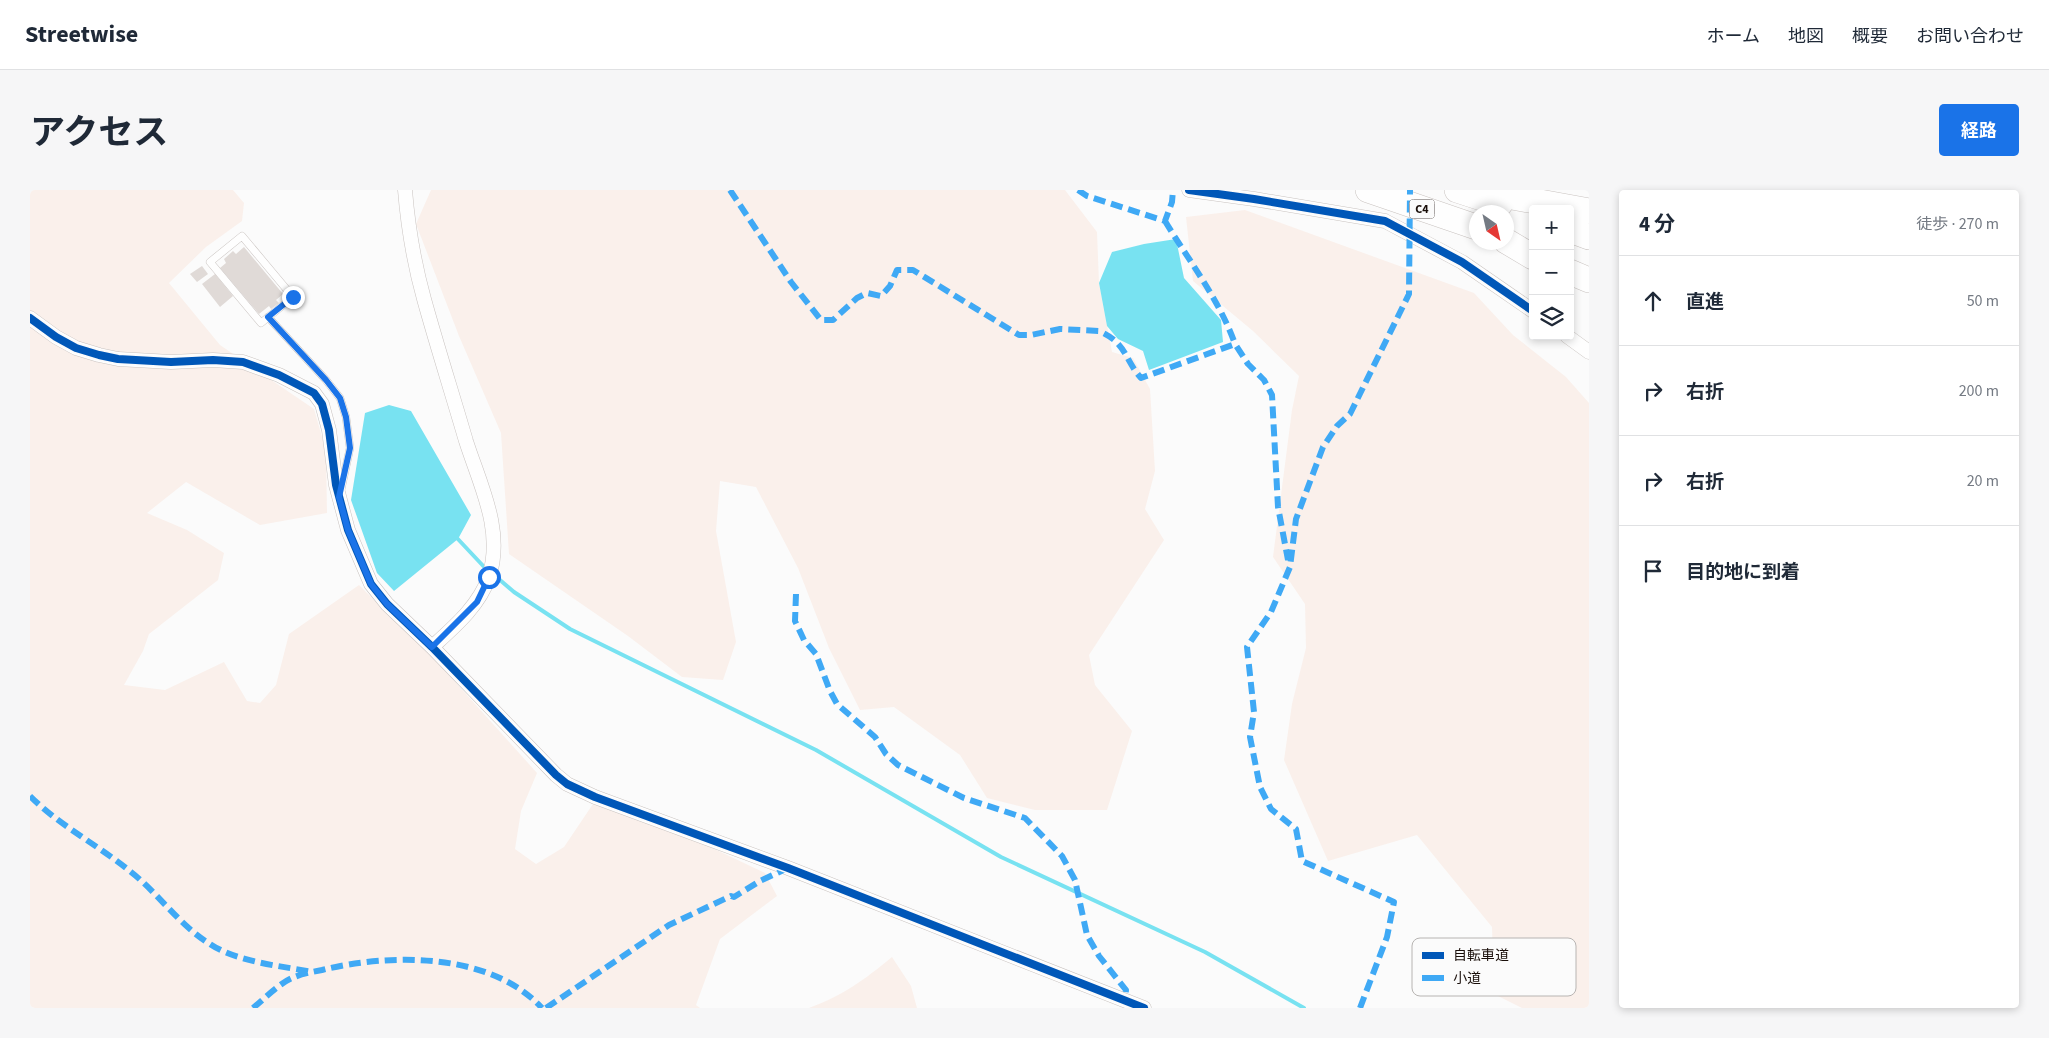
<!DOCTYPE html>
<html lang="ja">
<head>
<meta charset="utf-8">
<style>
  body { margin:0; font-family:"Source Sans 3","Noto Sans JP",sans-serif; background:#f6f6f7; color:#1f2937 }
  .controls { position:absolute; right:15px; top:15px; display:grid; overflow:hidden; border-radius:5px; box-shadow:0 2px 8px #0003 }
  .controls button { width:45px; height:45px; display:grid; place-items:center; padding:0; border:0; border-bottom:1px solid #e0e1e3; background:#fff; color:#1f2937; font:25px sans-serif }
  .compass { position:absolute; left:1439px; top:15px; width:45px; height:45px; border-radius:50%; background:#fff; box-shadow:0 2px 8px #0003; rotate:146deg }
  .stop { position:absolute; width:15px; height:15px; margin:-11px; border:4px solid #1a73e8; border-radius:50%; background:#fff }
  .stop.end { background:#1a73e8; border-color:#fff; box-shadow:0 1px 5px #0008 }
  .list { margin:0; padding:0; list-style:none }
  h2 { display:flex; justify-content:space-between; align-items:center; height:65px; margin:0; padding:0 20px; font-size:21px }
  h2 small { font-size:16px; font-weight:400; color:#747a83 }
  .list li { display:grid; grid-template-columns:32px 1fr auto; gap:15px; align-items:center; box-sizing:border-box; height:90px; padding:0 20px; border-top:1px solid #e0e1e3 }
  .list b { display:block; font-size:19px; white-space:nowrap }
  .list em { font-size:16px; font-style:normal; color:#747a83 }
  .icon { flex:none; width:28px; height:28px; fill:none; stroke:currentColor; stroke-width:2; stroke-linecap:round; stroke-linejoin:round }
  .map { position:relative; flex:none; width:1559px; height:818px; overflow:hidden; border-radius:5px }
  header { display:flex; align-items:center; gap:30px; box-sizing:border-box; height:70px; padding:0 25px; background:#fff; border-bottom:1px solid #e0e1e3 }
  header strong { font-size:24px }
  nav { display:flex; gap:28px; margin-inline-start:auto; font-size:18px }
  .intro { display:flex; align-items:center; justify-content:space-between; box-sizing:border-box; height:120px; padding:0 30px }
  h1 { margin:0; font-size:35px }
  .button { padding:12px 22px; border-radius:5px; background:#1a73e8; color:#fff; font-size:18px; font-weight:700 }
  main { display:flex; gap:30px; padding:0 30px }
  aside { flex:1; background:#fff; border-radius:5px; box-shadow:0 2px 8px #0003 }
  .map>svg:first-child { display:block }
  .green { fill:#faf0eb }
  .water { fill:#78e2f1 }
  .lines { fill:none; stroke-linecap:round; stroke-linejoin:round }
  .stream { stroke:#78e2f1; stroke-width:4 }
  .building { fill:#e0dad7 }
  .lane-casing { stroke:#c9c3c0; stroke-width:8 }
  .street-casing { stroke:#c9c3c0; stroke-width:15 }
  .highway-casing { stroke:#c9c3c0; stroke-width:26 }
  .lane { stroke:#fefefe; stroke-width:7 }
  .street { stroke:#fefefe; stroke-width:14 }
  .highway { stroke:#fefefe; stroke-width:25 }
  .quiet { stroke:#3fa9f5; stroke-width:6; stroke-dasharray:12 6; stroke-linecap:butt }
  .cycleway-casing { stroke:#fbfbfb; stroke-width:11 }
  .cycleway { stroke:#0057b8; stroke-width:8 }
  .route { stroke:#1a73e8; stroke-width:6 }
  .labels { text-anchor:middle; stroke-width:4.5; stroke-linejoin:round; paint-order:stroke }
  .shield { fill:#fbfbfb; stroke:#5d5552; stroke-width:1 }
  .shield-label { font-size:12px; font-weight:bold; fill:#190e09 }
  .key { fill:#fbfbfb; stroke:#b7b4b2; stroke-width:1 }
  .key-label { font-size:14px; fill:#190e09 }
</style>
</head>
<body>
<header>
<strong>Streetwise</strong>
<nav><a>ホーム</a><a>地図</a><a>概要</a><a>お問い合わせ</a></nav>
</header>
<div class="intro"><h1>アクセス</h1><a class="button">経路</a></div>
<main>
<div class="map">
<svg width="1559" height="818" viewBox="0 0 1559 818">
  <rect width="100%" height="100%" fill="#fbfbfb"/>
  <path class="green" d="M0,0H203L214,13L212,31L176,57L139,93L190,155L284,219L296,261L297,323L230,335L156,292L117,323L157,340L194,363L188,390L119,444L113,461L94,495L135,500L194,472L217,511L230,513L246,495L259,444L329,395L411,476L507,583L491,621L485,659L506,674L534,657L565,611L678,656L735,683L747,706L690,749L666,815L670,818H0Z
    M401,0H1035L1067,42L1069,93L1082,162L1103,168L1120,199L1125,281L1115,319L1134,350L1059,465L1065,495L1102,541L1077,620H1005L957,608L930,565L864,517L830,520L799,458L768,378L726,297L690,291L686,341L706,452L693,490L652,487L598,446L479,364L471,243L429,146L386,34Z
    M1215,20L1444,103L1483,145L1536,187L1559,213V818H1492L1464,804L1462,737L1387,645L1298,671L1254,570L1262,514L1276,458L1275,414L1243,367L1262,220L1269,186L1223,141L1163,91L1156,27Z
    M862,767L881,796L887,818H779C814,805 834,790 862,767Z"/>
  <path class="water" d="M1146,49L1154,88L1191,130L1193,152L1119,180L1113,161L1088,149L1077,136L1069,93L1082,62L1114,54Z
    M359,215L381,221L441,325L428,349L364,401L347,383L321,310L335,223Z"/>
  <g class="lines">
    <path class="stream" d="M426,347L457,380
      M463,384L484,402L540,439L786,560L971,667L1175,762L1274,818"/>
  </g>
  <path class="building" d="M214,57L253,104L246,110L249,113L241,119L239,116L229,124L190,78L196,73L194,69L203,61L206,64Z
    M172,76L178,84L167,92L160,84Z
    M185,84L203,106L190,117L172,94Z"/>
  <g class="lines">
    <g class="lane-casing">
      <path id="lane" d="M212,46L263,107L231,133L180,72Z
        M238,127L296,190L310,208L316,227L320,258L311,300"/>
    </g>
    <g class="street-casing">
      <path id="street" d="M375,0C378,37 384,73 394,109C407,156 422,203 436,251C450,295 474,340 459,387C449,416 424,437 402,457
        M1159,0L1224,9L1355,31L1432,72L1503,121
        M0,128L26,147L46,158L69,165L88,169L141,172L183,170L213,172L249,185L284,203L292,214L299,240L306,295L318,340L341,394L357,414L402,457L526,585L537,594L565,607L758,678L1114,818
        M1537,146L1559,162"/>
    </g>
    <g class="highway-casing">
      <path id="highway" d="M1338,0L1446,37
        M1427,0L1470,14
        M1455,0L1466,4L1559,21
        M1540,40L1559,47
        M1476,51L1503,67
        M1540,82L1559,90"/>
    </g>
    <use href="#lane" class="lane"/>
    <use href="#street" class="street"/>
    <use href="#highway" class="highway"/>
    <path class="quiet" d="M700,0L761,92L791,130H803L827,108L837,103L851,106L860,96L867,80H883L989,145H1001L1030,139L1069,141C1097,153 1094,169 1111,188L1205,154L1218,174L1234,190L1242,205L1248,317L1258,370
      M1048,0L1057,6L1135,31L1142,12L1143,0
      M1135,31C1159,71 1189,109 1205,154
      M766,404L765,431L774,450L786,464L800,501L807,514L845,547L856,564L868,575L934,608L995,628L1032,666L1045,690L1057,745L1069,766L1096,800L1095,810
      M0,606C30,636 68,655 101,682C129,704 149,735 180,754C207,772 251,776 283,782
      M223,818C234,809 250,793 262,788C271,784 282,782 292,780C361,763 460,762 512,818
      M516,818L639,735L701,706L704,707L730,691L758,678
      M1330,818L1357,747L1364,712L1272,671L1266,639L1241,619L1230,597L1220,547L1224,522L1217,457L1241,422L1260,377L1266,329L1293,257L1307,236L1320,224L1379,104L1380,0"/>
    <g class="cycleway-casing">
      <path id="cycleway" d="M1159,0L1224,9L1355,31L1432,72L1503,121
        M0,128L26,147L46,158L69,165L88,169L141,172L183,170L213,172L249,185L284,203L292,214L299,240L306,295L318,340L341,394L357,414L402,457L526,585L537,594L565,607L758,678L1114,818"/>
    </g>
    <use href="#cycleway" class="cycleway"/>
  </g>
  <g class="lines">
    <path class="route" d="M263,107L238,127L296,190L310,208L316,227L320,258L309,307L318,340L341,394L357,414L402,457L447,412L459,387"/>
  </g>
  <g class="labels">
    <rect class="shield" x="1379.5" y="9.5" width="25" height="19" rx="4"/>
    <g class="shield-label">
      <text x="1392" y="23">C4</text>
    </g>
  </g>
  <rect x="1382" y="748" width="164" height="58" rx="8" class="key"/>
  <rect x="1392" y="762" width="22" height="7" fill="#0057b8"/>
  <rect x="1392" y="785" width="22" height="6" fill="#3fa9f5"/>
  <g class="key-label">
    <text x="1423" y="770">自転車道</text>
    <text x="1423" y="793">小道</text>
  </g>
</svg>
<div class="controls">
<button>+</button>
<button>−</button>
<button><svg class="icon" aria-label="layers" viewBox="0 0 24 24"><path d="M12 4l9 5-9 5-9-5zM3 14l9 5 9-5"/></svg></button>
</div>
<svg class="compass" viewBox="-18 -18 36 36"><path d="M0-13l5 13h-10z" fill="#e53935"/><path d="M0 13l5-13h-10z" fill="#747a83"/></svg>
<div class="stop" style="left:459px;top:387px"></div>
<div class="stop end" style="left:263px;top:107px"></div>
</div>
<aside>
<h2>4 分<small>徒歩 · 270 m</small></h2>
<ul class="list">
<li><svg class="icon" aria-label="ahead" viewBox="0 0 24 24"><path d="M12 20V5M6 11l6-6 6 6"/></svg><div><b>直進</b></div><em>50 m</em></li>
<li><svg class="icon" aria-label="right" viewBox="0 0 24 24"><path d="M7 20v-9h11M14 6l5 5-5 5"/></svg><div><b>右折</b></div><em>200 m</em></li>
<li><svg class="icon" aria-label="right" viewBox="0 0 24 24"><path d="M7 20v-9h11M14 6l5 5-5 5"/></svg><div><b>右折</b></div><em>20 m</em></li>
<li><svg class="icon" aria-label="arrive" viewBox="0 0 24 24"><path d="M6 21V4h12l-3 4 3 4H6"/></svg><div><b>目的地に到着</b></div></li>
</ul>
</aside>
</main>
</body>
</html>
